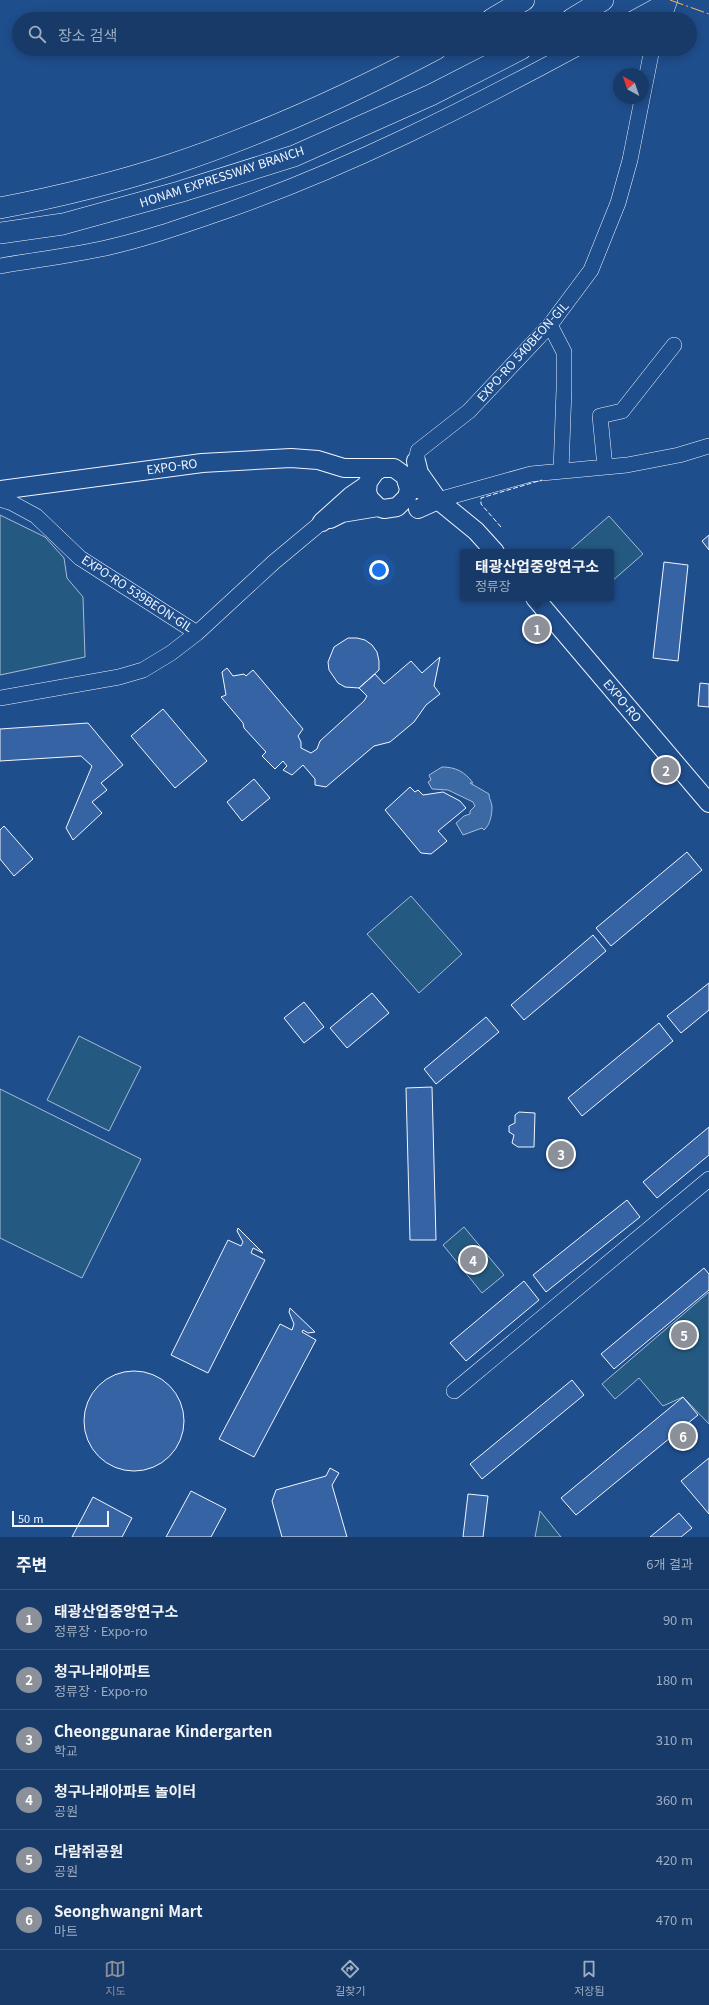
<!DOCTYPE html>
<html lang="ko">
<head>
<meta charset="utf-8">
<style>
  body { margin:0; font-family:Georgia,"Noto Sans KR",serif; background:#20416f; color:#f1f3f6 }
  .compass { position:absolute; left:613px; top:68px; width:36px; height:36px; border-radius:50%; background:#173a69; box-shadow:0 2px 10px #0003; rotate:320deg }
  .scale { position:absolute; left:12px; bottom:10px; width:97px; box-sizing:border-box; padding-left:4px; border:2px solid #f2f6ff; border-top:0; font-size:11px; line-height:14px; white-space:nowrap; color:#f2f6ff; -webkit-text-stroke:3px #1f4e8c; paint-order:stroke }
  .you { position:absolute; left:379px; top:570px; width:14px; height:14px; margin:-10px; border:3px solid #fff; border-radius:50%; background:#1a73e8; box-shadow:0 0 0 6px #1a73e833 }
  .badge { display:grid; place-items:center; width:26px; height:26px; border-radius:50%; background:#8c9099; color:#fff; font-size:13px; font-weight:700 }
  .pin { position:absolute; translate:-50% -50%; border:2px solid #fff; box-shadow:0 1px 4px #0006 }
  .popup { position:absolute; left:460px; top:549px; width:154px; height:52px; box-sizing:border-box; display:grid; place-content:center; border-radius:4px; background:#173a69; filter:drop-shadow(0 1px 3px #0005); font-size:13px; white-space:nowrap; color:#9eadc0 }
  .popup b { font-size:15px; color:#f1f3f6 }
  .popup::after { content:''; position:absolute; left:50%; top:100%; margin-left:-8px; border:8px solid transparent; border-top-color:#173a69 }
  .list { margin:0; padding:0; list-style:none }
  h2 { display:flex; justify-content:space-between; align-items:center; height:52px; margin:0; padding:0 16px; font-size:17px }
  h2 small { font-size:13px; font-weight:400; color:#9eadc0 }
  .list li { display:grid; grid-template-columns:26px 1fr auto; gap:12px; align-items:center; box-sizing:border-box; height:60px; padding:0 16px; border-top:1px solid #36547d }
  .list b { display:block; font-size:15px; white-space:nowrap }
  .list p { margin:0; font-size:13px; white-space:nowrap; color:#9eadc0 }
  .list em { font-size:13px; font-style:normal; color:#9eadc0 }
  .icon { flex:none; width:22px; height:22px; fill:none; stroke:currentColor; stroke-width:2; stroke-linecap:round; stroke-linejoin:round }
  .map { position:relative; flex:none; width:709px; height:1537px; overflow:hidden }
  .search { position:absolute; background:#173a69; box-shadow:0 2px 10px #0003; left:12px; right:12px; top:12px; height:44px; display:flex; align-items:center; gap:10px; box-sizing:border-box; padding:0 14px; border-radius:22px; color:#9eadc0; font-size:15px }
  .sheet { height:412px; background:#173a69 }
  nav { display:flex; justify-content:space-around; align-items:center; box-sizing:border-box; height:56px; border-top:1px solid #36547d; background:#173a69; font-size:11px; color:#9eadc0 }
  nav a { display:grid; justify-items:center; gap:2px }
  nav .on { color:#8c9099 }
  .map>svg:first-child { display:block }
  .green { fill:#245a82; stroke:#a8bbd7 }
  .water { fill:#3b69a3; stroke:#a8bbd7 }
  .building { fill:#3563a3; stroke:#f2f6ff }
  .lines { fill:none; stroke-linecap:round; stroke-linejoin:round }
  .minor-casing { stroke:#f2f6ff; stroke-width:16 }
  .major-casing { stroke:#f2f6ff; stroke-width:20 }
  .highway-casing { stroke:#f2f6ff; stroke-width:22 }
  .minor { stroke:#1f4e8c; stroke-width:15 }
  .major { stroke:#1f4e8c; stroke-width:18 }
  .highway { stroke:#1f4e8c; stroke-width:21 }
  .fence { stroke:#f2f6ff; stroke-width:1; stroke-dasharray:5 2; stroke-linecap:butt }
  .power { stroke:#ffb74d; stroke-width:1; stroke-dasharray:14 3 2 3; stroke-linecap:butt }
  .labels { text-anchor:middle; stroke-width:3; stroke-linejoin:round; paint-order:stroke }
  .street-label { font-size:12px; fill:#f2f6ff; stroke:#1f4e8c }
</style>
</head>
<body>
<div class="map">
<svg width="709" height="1537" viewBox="0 0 709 1537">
  <rect width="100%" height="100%" fill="#1f4e8c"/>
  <path class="green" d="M0,515L45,537L64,558L67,578L83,597L85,657L0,675Z
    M609,516L643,554L611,582V552H568Z
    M411,896L462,954L419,993L367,934Z
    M79,1036L141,1067L109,1131L47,1100Z
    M0,1089L141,1159L82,1278L0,1238Z
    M464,1227L504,1275L482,1293L443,1245Z
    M709,1292V1424L683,1397L663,1406L639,1378L615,1399L602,1384Z
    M540,1511L561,1537H535Z"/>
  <path class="water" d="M442,767C456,767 465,772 473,783H470L489,794C489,800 492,802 492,807C492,815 490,825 484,830L482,828L463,835L456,823L464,816L470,814V811L475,806L473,802L448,790L432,789L428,782L431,780L429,775Z"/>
  <path class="building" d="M709,535V550L702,541Z
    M664,562L688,565L678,661L653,658Z
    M348,638H357L365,640L372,645L377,652L379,661V670L359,688L345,687L338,683L329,670L328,662L334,647Z
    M440,657L434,686L440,694L426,705L414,722L390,742L374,746L326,787L315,785V779L303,765L292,775L283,770L287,766L283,761L275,769L262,756L266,752L244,728L243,723L221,697L226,695L222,672L227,668L233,676L244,674L246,676L253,670L303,729L298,736L301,742V748L311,753L317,749L320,741L364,701L367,696L359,688L375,674L384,684L411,661L422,673Z
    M700,683L709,684V707L698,706Z
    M163,709L207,761L175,788L131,736Z
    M88,723L123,765L101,783L107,790L92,802L102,813L73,840L66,828L92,766L81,756L0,761V729Z
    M254,779L270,798L242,821L227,802Z
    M410,787L415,792L418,790L423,795L443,792L460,801L466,808L438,831L447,841L431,854L421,853L385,810Z
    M4,826L33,859L14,876L0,859V830Z
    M687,852L702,870L611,946L596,928Z
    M593,935L606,951L524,1020L511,1005Z
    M709,983V1010L681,1033L667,1016Z
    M372,993L389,1013L347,1048L330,1028Z
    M304,1002L324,1027L304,1043L284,1018Z
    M486,1017L499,1032L436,1084L424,1069Z
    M659,1023L673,1041L582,1116L568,1098Z
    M432,1087L436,1240H410L406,1088Z
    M519,1112L535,1113L534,1147H518L512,1143L514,1135L509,1132V1126L515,1123V1115Z
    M709,1127V1155L657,1198L643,1182Z
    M627,1200L640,1217L546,1292L533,1275Z
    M238,1228L263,1253L253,1248L251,1253L265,1260L208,1373L171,1355L228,1240L241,1246L243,1242L237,1231Z
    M704,1268L709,1274V1290L614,1369L601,1354Z
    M524,1281L539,1300L466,1361L450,1343Z
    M290,1308L315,1332L308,1333L303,1330L302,1332L316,1340L254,1457L219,1439L280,1324L292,1330L294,1324L289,1312Z
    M84 1421a50 50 0 1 1 100 0a50 50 0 1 1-100 0Z
    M572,1380L584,1395L482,1479L470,1464Z
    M683,1397L698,1415L576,1515L561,1498Z
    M709,1458V1514L681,1481Z
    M330,1468L339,1473L332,1485L347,1537H282L272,1501L276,1490L326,1476Z
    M191,1491L226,1509L211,1537H166Z
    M468,1494L488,1496L483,1537H463Z
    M93,1497L132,1518L122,1537H72Z
    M679,1513L692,1528L681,1537H650Z"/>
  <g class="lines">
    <g class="minor-casing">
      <path id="minor" d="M632,19L667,0
        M663,19L670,0
        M0,266C34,260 68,256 101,249C144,240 185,225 226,211C348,168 463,110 576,49
        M550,325L564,352V389L561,471
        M416,461L418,451L469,411L550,325L591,270L618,203L630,160L652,49
        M605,467L600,416L622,411L674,345
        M0,499L12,503L36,516L80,558L197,633
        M438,500L531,474L627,465L679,455L709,446
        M0,698L119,677L143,670L171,653L197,633L274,562L322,522
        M454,1391L709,1179"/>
    </g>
    <g class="major-casing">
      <path id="major" d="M416,461L419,473L438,500L418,509
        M408,482L438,500L476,531L495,552
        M0,490L202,463L291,458L318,460L344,468H394L405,476L409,489L407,497L397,507L384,509L378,507L369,498L367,491L368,482L375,472L380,469
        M330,519L342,513L378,507
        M322,522L351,496L367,485
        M535,598L709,803"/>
    </g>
    <g class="highway-casing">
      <path id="highway" d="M492,19L524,0
        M572,19L603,0
        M0,208C57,197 115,183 170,165C261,135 351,94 436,49
        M0,233L63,224L179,192L294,156L431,95L521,49"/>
    </g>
    <use href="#minor" class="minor"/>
    <use href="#major" class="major"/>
    <use href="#highway" class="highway"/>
    <path class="fence" d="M501,527L481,504V498L542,480"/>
    <path class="power" d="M670,0L709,14"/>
  </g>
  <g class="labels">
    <g class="street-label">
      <text transform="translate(222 177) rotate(-18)" y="4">HONAM EXPRESSWAY BRANCH</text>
      <text transform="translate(523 352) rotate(-48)" y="4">EXPO-RO 540BEON-GIL</text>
      <text transform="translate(172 467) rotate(-8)" y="4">EXPO-RO</text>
      <text transform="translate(137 594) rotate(33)" y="4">EXPO-RO 539BEON-GIL</text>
      <text transform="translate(622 701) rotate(50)" y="4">EXPO-RO</text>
    </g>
  </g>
</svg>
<svg class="compass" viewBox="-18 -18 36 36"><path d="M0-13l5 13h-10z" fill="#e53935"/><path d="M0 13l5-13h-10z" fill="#9eadc0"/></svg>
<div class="scale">50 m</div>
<div class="you"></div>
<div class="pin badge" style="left:537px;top:629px">1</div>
<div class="popup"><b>태광산업중앙연구소</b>정류장</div>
<div class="pin badge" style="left:666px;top:770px">2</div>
<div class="pin badge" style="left:561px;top:1154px">3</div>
<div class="pin badge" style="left:473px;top:1260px">4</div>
<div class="pin badge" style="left:684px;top:1335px">5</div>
<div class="pin badge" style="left:683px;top:1436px">6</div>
<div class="search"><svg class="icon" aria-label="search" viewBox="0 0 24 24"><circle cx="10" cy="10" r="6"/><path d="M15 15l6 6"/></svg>장소 검색</div>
</div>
<section class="sheet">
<h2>주변<small>6개 결과</small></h2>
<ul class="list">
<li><span class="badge">1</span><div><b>태광산업중앙연구소</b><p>정류장 · Expo-ro</p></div><em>90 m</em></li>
<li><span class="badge">2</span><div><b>청구나래아파트</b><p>정류장 · Expo-ro</p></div><em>180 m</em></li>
<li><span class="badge">3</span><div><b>Cheonggunarae Kindergarten</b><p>학교</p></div><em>310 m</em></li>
<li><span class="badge">4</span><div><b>청구나래아파트 놀이터</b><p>공원</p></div><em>360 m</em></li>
<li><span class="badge">5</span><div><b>다람쥐공원</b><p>공원</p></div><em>420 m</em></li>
<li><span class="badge">6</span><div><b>Seonghwangni Mart</b><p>마트</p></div><em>470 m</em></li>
</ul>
</section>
<nav>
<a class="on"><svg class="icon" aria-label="map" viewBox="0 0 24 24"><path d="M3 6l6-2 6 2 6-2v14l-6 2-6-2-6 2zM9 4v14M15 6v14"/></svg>지도</a>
<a><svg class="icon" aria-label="directions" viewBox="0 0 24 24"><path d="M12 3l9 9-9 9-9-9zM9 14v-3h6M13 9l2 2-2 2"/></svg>길찾기</a>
<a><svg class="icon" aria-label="saved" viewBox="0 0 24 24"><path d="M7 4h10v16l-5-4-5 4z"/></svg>저장됨</a>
</nav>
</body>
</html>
